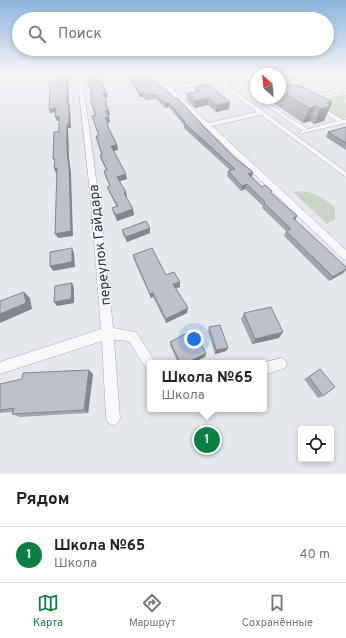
<!DOCTYPE html>
<html lang="ru">
<head>
<meta charset="utf-8">
<style>
  body { margin:0; font-family:Overpass,sans-serif; background:#f6f6f6; color:#202124 }
  .controls { position:absolute; right:12px; bottom:12px; display:grid; overflow:hidden; border-radius:4px; box-shadow:0 2px 6px #0003 }
  .controls button { width:36px; height:36px; display:grid; place-items:center; padding:0; border:0; border-bottom:1px solid #e0e0e0; background:#fff; color:#202124; font:20px sans-serif }
  .compass { position:absolute; left:250px; top:68px; width:36px; height:36px; border-radius:50%; background:#fff; box-shadow:0 2px 6px #0003; rotate:333deg }
  .you { position:absolute; left:194px; top:339px; width:14px; height:14px; margin:-10px; border:3px solid #fff; border-radius:50%; background:#1a73e8; box-shadow:0 0 0 6px #1a73e833 }
  .badge { display:grid; place-items:center; width:26px; height:26px; border-radius:50%; background:#0b8043; color:#fff; font-size:13px; font-weight:700 }
  .pin { position:absolute; translate:-50% -50%; border:2px solid #fff; box-shadow:0 1px 4px #0006 }
  .popup { position:absolute; left:147px; top:360px; width:120px; height:52px; box-sizing:border-box; display:grid; place-content:center; border-radius:4px; background:#fff; filter:drop-shadow(0 1px 3px #0005); font-size:13px; white-space:nowrap; color:#757577 }
  .popup b { font-size:15px; color:#202124 }
  .popup::after { content:''; position:absolute; left:50%; top:100%; margin-left:-8px; border:8px solid transparent; border-top-color:#fff }
  .list { margin:0; padding:0; list-style:none }
  h2 { display:flex; justify-content:space-between; align-items:center; height:52px; margin:0; padding:0 16px; font-size:17px }
  h2 small { font-size:13px; font-weight:400; color:#757577 }
  .list li { display:grid; grid-template-columns:26px 1fr auto; gap:12px; align-items:center; box-sizing:border-box; height:56px; padding:0 16px; border-top:1px solid #e0e0e0 }
  .list b { display:block; font-size:15px; white-space:nowrap }
  .list p { margin:0; font-size:13px; white-space:nowrap; color:#757577 }
  .list em { font-size:13px; font-style:normal; color:#757577 }
  .icon { flex:none; width:22px; height:22px; fill:none; stroke:currentColor; stroke-width:2; stroke-linecap:round; stroke-linejoin:round }
  .map { position:relative; flex:none; width:346px; height:474px; overflow:hidden }
  .search { position:absolute; background:#fff; box-shadow:0 2px 6px #0003; left:12px; right:12px; top:12px; height:44px; display:flex; align-items:center; gap:10px; box-sizing:border-box; padding:0 14px; border-radius:22px; color:#757577; font-size:15px }
  .sheet { height:108px; background:#fff }
  nav { display:flex; justify-content:space-around; align-items:center; box-sizing:border-box; height:56px; border-top:1px solid #e0e0e0; background:#fff; font-size:11px; color:#757577 }
  nav a { display:grid; justify-items:center; gap:2px }
  nav .on { color:#0b8043 }
  .map>svg:first-child { display:block }
  .green { fill:#c9d6c5 }
  .lines { fill:none; stroke-linecap:round; stroke-linejoin:round }
  .minor-casing { stroke:#a9aeb7; stroke-width:1 }
  .major-casing { stroke:#a3abb8; stroke-width:1 }
  .minor { fill:#f7f8fa; fill-rule:evenodd }
  .major { fill:#fff; fill-rule:evenodd }
  .wall { fill:#a1a5ae }
  .shaded-wall { fill:#83868d }
  .building { fill:#bbc0ca; stroke:#83868d }
  .labels { text-anchor:middle; stroke-width:3; stroke-linejoin:round; paint-order:stroke }
  .street-label { font-size:14px; fill:#2b3445; stroke:#f4f6f9 }
</style>
</head>
<body>
<div class="map">
<svg width="346" height="474" viewBox="0 0 346 474">
  <rect width="100%" height="100%" fill="#e4e7ec"/>
  <path class="green" d="M344,94L346,95V99L342,101L346,103V118L342,119L313,102Z
    M304,191C317,194 325,199 335,208V219L327,224L293,192Z"/>
  <g class="lines">
    <g class="minor-casing">
      <path id="minor" d="M77,73H81C94,158 105,243 113,328L136,332L156,363H150V370L146,368L129,341L114,340L120,418L118,423L113,425L108,423L106,418L102,341L0,374V362L101,329L91,202Z
        M146,73H151L170,87L213,79L206,73H211L346,172V177L261,115L212,126L346,250V260L343,259L167,90L156,83ZM216,81L257,112L208,123L173,90Z
        M218,73H224L256,95V98H260L308,129L337,121L316,108V106L318,105L343,120H346V123L299,134V132L303,131Z
        M247,73L256,75V78Z
        M336,73L346,78V81L332,74Z
        M312,75L343,89L344,91L306,99V97L338,90L311,77L295,81L311,89V91H309L289,81Z
        M281,358L285,360L287,364L285,368L264,375L263,363Z"/>
    </g>
    <g class="major-casing">
      <path id="major" d="M0,73H10L0,76Z"/>
    </g>
    <use href="#minor" class="minor"/>
    <use href="#major" class="major"/>
  </g>
  <path class="wall" d="M129,73H147L153,82L204,127L252,177L262,187L271,192L295,221L346,267V270L343,273L329,281L284,236L286,231L262,208L263,206L245,189L241,191L227,176L228,171L230,170L184,128V125L169,107L165,108L156,99L146,100L143,97H140L129,77Z
    M256,74V92L252,89L255,75Z
    M87,79L100,84L108,97L105,98L110,115H107L109,117L110,122L108,123L109,128H108L117,145L118,150L114,151L127,179L119,181L126,192L127,198H126L134,215L117,221L113,213L112,208L116,206L109,192L107,187L110,186L105,176L104,171L106,170L101,160L100,155H102L96,136H99L92,116L95,115L90,100H92L90,92H92L88,83Z
    M280,81L283,85L294,86L332,102L324,121L314,124L310,121L303,123L266,98H280Z
    M195,87L230,102L229,109L216,112L208,105L195,108L187,101V94L195,92Z
    M346,127V150L326,137L328,132Z
    M150,228V233L127,242L123,235L122,230Z
    M133,255L180,287L176,288L187,313L166,323L153,297L151,298L134,260Z
    M244,313L279,338L252,344L241,319Z
    M209,327L228,348L226,351L215,354L208,331Z
    M170,342L206,353L205,357L192,363H178L170,345Z
    M320,369L323,396L318,398L304,379Z
    M93,374L88,413L20,417L12,414L13,412L0,413V384Z"/>
  <path class="shaded-wall" d="M67,73H68L69,108L67,103Z
    M143,92V97H140L139,93Z
    M103,93H107L108,97L104,98Z
    M209,98L208,105L195,108V101Z
    M230,102L229,109L216,112V105Z
    M332,102L324,121L314,124L320,109L327,103Z
    M69,103L70,108L71,128H68L69,157L71,173L73,236L58,238L55,234Z
    M165,103H169V107L165,108Z
    M316,106L310,121L303,123L309,108Z
    M56,108L57,112L50,113L49,109Z
    M109,110L110,115L106,116L105,111Z
    M59,116L60,121H57L55,117Z
    M109,117L110,122L106,123L105,118Z
    M117,145L118,150L112,151L111,146Z
    M54,168H57L59,173H56Z
    M253,172L252,177L248,174Z
    M126,174L127,179L118,182L117,177Z
    M247,184L245,189L241,191L242,186Z
    M126,192L127,198H125L124,193Z
    M133,209L134,215L117,221L116,215Z
    M297,216L295,221L293,218Z
    M150,228V233L127,242L126,237Z
    M72,248L74,253L75,267L53,271L50,266Z
    M346,269L343,273L329,281L333,277Z
    M180,282V287L173,289V284Z
    M72,283L74,288V303L57,306L54,302Z
    M24,292L30,298L32,309L0,323V314Z
    M153,293V297L151,298L150,294Z
    M188,308L187,313L166,323V319Z
    M283,332L279,338L252,344L255,339Z
    M228,348L226,351L215,354L216,350Z
    M206,353L205,357L192,363H187Z
    M89,370L93,374L88,413L84,410Z"/>
  <path class="building" d="M58,73H67V103H69V123L67,124V152L69,168L71,231L55,234L57,168H54L55,159H53L54,132H59V116L55,117L56,108L49,109L50,83L55,82V79L57,78Z
    M87,73H97L100,84H102L107,93H103L107,102L105,103L109,110L105,111L109,117L105,118L108,123L107,124L109,129L117,145L111,146L126,174L117,177L126,192L124,193L133,209L116,215L112,208L118,206L107,187L110,186L104,171L107,170L100,155H102L96,136H99L92,116L96,115L90,100H92L90,92H93L87,79Z
    M129,73H147L153,82L156,81L175,98H178L204,127L235,158L253,172L248,174L262,187L265,185L272,191L270,192L297,216L293,218L346,267V269L333,277L286,231L291,229L264,203L265,202L247,184L242,186L228,171L235,169L184,123L185,122L169,103H165L156,95H146L143,92L139,93Z
    M255,73H266L267,74H256V76L255,75Z
    M280,81L283,83V85H291L294,86L299,85L332,102L327,103L331,106L320,109L316,106L309,108L280,90Z
    M208,85L230,102L216,105L209,98L195,101L187,94L200,91L195,87Z
    M346,127V143L328,132Z
    M146,221L150,228L126,237L122,230Z
    M72,248V262L50,266V252Z
    M152,248L166,275L174,272L180,282L173,284L188,308L166,319L153,293L150,294L133,255Z
    M72,283L71,299L54,302L55,286Z
    M24,292L26,303L0,314V301Z
    M271,307L283,332L255,339L244,313Z
    M220,325L228,348L216,350L209,327Z
    M193,330L206,353L187,363H180L170,342Z
    M320,369L335,387L323,396L309,377Z
    M89,370L84,410L12,414L14,408L0,410V384L22,379L23,373Z"/>
  <linearGradient id="sky" x2="0" y2="1"><stop stop-color="#8bb4dd"/><stop offset="0.52" stop-color="#f3f4f6"/><stop offset="1" stop-color="#f3f4f6" stop-opacity="0"/></linearGradient>
  <rect width="346" height="140" fill="url(#sky)"/>
  <g class="labels">
    <g class="street-label">
      <text transform="translate(99 245) rotate(-96)" y="5">переулок Гайдара</text>
    </g>
  </g>
</svg>
<div class="controls">
<button><svg class="icon" aria-label="locate" viewBox="0 0 24 24"><circle cx="12" cy="12" r="6"/><path d="M12 2v4M12 18v4M2 12h4M18 12h4"/></svg></button>
</div>
<svg class="compass" viewBox="-18 -18 36 36"><path d="M0-13l5 13h-10z" fill="#e53935"/><path d="M0 13l5-13h-10z" fill="#757577"/></svg>
<div class="you"></div>
<div class="pin badge" style="left:207px;top:440px">1</div>
<div class="popup"><b>Школа №65</b>Школа</div>
<div class="search"><svg class="icon" aria-label="search" viewBox="0 0 24 24"><circle cx="10" cy="10" r="6"/><path d="M15 15l6 6"/></svg>Поиск</div>
</div>
<section class="sheet">
<h2>Рядом<small></small></h2>
<ul class="list">
<li><span class="badge">1</span><div><b>Школа №65</b><p>Школа</p></div><em>40 m</em></li>
</ul>
</section>
<nav>
<a class="on"><svg class="icon" aria-label="map" viewBox="0 0 24 24"><path d="M3 6l6-2 6 2 6-2v14l-6 2-6-2-6 2zM9 4v14M15 6v14"/></svg>Карта</a>
<a><svg class="icon" aria-label="directions" viewBox="0 0 24 24"><path d="M12 3l9 9-9 9-9-9zM9 14v-3h6M13 9l2 2-2 2"/></svg>Маршрут</a>
<a><svg class="icon" aria-label="saved" viewBox="0 0 24 24"><path d="M7 4h10v16l-5-4-5 4z"/></svg>Сохранённые</a>
</nav>
</body>
</html>
